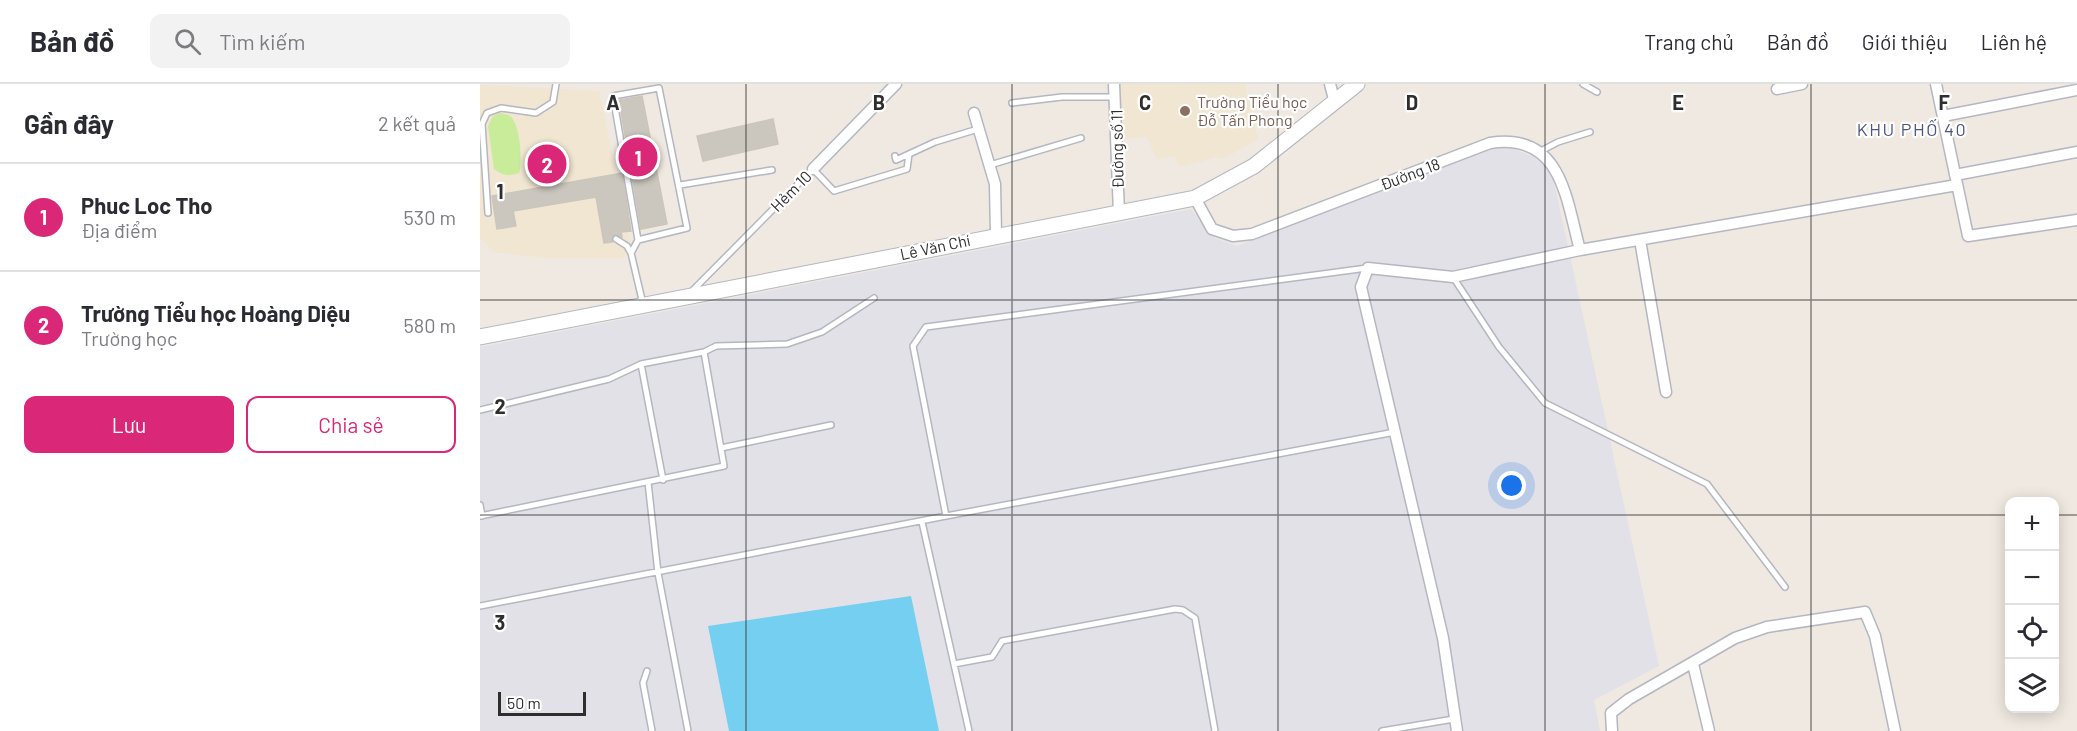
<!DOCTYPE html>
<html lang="vi">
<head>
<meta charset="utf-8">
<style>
  body { margin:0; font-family:Barlow,sans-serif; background:#f2f2f3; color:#2b2b33 }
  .controls { position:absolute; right:18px; bottom:18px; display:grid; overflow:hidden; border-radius:12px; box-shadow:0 3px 15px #0003 }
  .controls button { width:54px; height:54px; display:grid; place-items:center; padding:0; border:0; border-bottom:2px solid #e1e1e2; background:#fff; color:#2b2b33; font:30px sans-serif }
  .scale { position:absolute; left:18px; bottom:15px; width:88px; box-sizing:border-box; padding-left:6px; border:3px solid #2e2e2e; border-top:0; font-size:16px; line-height:21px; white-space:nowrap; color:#2e2e2e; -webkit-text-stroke:4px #fff; paint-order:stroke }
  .you { position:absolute; left:1032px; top:402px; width:21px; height:21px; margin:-15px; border:4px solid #fff; border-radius:50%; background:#1a73e8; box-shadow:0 0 0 9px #1a73e833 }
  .badge { display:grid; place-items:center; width:39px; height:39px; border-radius:50%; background:#db2777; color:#fff; font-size:20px; font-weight:700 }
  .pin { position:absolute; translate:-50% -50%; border:3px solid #fff; box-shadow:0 2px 6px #0006 }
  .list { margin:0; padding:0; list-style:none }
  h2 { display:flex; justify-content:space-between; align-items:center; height:78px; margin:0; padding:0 24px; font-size:26px }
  h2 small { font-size:20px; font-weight:400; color:#7c7c81 }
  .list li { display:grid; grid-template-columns:39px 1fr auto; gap:18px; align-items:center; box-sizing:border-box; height:108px; padding:0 24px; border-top:2px solid #e1e1e2 }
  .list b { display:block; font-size:22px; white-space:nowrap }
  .list p { margin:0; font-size:20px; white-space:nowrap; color:#7c7c81 }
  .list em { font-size:20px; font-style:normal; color:#7c7c81 }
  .actions { display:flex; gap:12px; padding:18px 24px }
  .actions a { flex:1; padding:14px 0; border:2px solid #db2777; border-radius:12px; text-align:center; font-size:21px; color:#db2777 }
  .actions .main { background:#db2777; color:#fff }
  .icon { flex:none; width:33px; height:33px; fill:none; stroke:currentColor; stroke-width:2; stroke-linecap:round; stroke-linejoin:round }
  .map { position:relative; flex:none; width:1597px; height:647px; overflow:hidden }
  header { display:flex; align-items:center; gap:36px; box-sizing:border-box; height:84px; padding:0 30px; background:#fff; border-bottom:2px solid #e1e1e2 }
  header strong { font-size:28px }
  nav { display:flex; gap:33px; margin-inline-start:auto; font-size:21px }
  .search { width:420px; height:54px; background:#f2f2f3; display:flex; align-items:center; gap:15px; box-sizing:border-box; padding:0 21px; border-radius:12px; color:#7c7c81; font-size:22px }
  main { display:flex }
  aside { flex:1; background:#fff }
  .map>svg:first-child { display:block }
  .industrial { fill:#e3e1e8 }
  .education { fill:#f0e6d1 }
  .pitch { fill:#c9ec9a }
  .water { fill:#75cff0 }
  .building { fill:#cbc7bf; stroke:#cbc5ba; stroke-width:1.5 }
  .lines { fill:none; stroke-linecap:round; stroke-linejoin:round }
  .lane-casing { stroke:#b4b7c1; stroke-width:8 }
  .street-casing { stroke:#b4b7c1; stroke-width:13 }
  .secondary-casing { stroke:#b4b7c1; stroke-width:17 }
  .lane { stroke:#fff; stroke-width:5 }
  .street { stroke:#fff; stroke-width:10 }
  .secondary { stroke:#fff; stroke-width:15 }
  .grid { fill:none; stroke:#2e2e2e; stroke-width:1.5; stroke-opacity:0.55 }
  .education-dot { fill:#8d6e63; stroke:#fff; stroke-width:2 }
  .labels { text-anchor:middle; stroke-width:4.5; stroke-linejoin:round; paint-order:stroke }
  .education-label { font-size:16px; fill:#785e54; stroke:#fff; text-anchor:start }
  .street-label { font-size:16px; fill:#2e2e2e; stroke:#fff }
  .neighbourhood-label { font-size:18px; letter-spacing:1.5px; fill:#4d5680; stroke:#fff }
  .grid-label { font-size:20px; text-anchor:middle; font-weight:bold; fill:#2e2e2e; stroke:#fff; stroke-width:4.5; stroke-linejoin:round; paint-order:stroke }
</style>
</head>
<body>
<header>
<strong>Bản đồ</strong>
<div class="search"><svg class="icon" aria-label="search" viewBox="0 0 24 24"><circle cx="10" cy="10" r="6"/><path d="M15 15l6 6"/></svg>Tìm kiếm</div>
<nav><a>Trang chủ</a><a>Bản đồ</a><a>Giới thiệu</a><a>Liên hệ</a></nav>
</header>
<main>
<aside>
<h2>Gần đây<small>2 kết quả</small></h2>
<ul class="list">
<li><span class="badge">1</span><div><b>Phuc Loc Tho</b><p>Địa điểm</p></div><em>530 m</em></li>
<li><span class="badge">2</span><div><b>Trường Tiểu học Hoàng Diệu</b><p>Trường học</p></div><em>580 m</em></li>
</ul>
<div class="actions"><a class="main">Lưu</a><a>Chia sẻ</a></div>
</aside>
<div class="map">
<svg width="1597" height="647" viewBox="0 0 1597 647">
  <rect width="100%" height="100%" fill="#efe9e1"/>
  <path class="industrial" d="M1012,61L1030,63L1056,74L1070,87L1074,98L1179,582L1114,616L1120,647H0V263L711,125L735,154L757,162Z"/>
  <path class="education" d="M638,0H765L778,55L743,75L736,73L700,83L694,72L677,75L667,53L640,55Z
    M0,1L119,7L152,165L144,174H67L13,168L0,154Z"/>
  <path class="pitch" d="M20,29C23,30 27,30 30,32C40,39 43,78 39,89C29,92 23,92 14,85L8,42L13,32Z"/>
  <path class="water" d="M431,512L459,647H249L228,542Z"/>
  <path class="building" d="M162,12L187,140L161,145L139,16Z
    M293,35L298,60L223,77L217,52Z
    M142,89L151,147L141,148L142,153L133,151L132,158L124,159L116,113L33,127L36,142L17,145L12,112Z"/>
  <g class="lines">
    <g class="lane-casing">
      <path id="lane" d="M1103,0L1117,8
        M532,19L582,13H635
        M1059,68L1078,58L1110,48
        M415,72L416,76L455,58L498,45
        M510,81L601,54
        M200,101L292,86
        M8,129L2,40L7,29L21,24L56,29L73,18L76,0
        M136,155L147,162L151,169L163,220
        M151,169L158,156L207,144L179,4L133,12L158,156
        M973,193L1019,263L1065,319L1227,400L1305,503
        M212,207L333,85L354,107L427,85L429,70
        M161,280L183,396
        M0,326L129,295L161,280L224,268L236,262L307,260L342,248L394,214
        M241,364L351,341
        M168,398L178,489L208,647
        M0,421L2,432
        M0,432L244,382L224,268
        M466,432L915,348
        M442,438L489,647
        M0,522L466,432L433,262L446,243L887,184
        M474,580L512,573L522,557L695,525L703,526L715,534L735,647
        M167,587L163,599L172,647
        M902,647L974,635"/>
    </g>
    <g class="street-casing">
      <path id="street" d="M634,0L639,130
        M850,0L855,19
        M1456,0L1488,152L1597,136
        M1297,5L1322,0
        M494,29L515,100L516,151
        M1463,32L1597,6
        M333,85L416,0
        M1475,91L1597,68
        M715,114L732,145L753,152L772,150L1010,59C1082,48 1086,115 1100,166
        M1160,156L1186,308
        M1213,580L1229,647
        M977,647L963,554L881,203L888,184L973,193L1100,166L1477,101
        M1132,647L1131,629L1149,615L1255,554L1287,543L1385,528L1395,552L1415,647"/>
    </g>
    <g class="secondary-casing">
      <path id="secondary" d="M0,253L715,114L774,82L877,0"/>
    </g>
    <use href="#lane" class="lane"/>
    <use href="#street" class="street"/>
    <use href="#secondary" class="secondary"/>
  </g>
  <path class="grid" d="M266,0V647M532,0V647M798,0V647M1065,0V647M1331,0V647M0,216H1597M0,431H1530M1574,431H1597"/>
  <circle class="education-dot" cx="705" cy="27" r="6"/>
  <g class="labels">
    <g class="education-label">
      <text x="717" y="24">Trường Tiểu học<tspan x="717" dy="18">Đỗ Tấn Phong</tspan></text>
    </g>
    <g class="street-label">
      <text transform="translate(637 65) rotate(-91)" y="6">Đường số 11</text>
      <text transform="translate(930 90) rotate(-21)" y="6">Đường 18</text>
      <text transform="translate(311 107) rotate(-45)" y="6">Hẻm 10</text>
      <text transform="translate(455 163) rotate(-12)" y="6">Lê Văn Chí</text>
    </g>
    <g class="neighbourhood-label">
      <text x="1432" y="52">KHU PHỐ 40</text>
    </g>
  </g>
  <g class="grid-label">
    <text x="133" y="26">A</text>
    <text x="399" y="26">B</text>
    <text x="665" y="26">C</text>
    <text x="932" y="26">D</text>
    <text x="1198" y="26">E</text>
    <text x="1464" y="26">F</text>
    <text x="20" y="115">1</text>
    <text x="20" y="330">2</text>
    <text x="20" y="546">3</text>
  </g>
</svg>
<div class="controls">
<button>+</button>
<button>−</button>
<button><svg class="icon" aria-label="locate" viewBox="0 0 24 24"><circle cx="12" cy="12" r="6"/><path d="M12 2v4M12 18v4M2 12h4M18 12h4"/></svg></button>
<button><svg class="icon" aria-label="layers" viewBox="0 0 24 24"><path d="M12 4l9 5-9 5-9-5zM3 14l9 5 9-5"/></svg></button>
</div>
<div class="scale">50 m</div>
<div class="you"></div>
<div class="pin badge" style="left:158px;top:73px">1</div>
<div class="pin badge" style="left:67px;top:80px">2</div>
</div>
</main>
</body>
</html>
